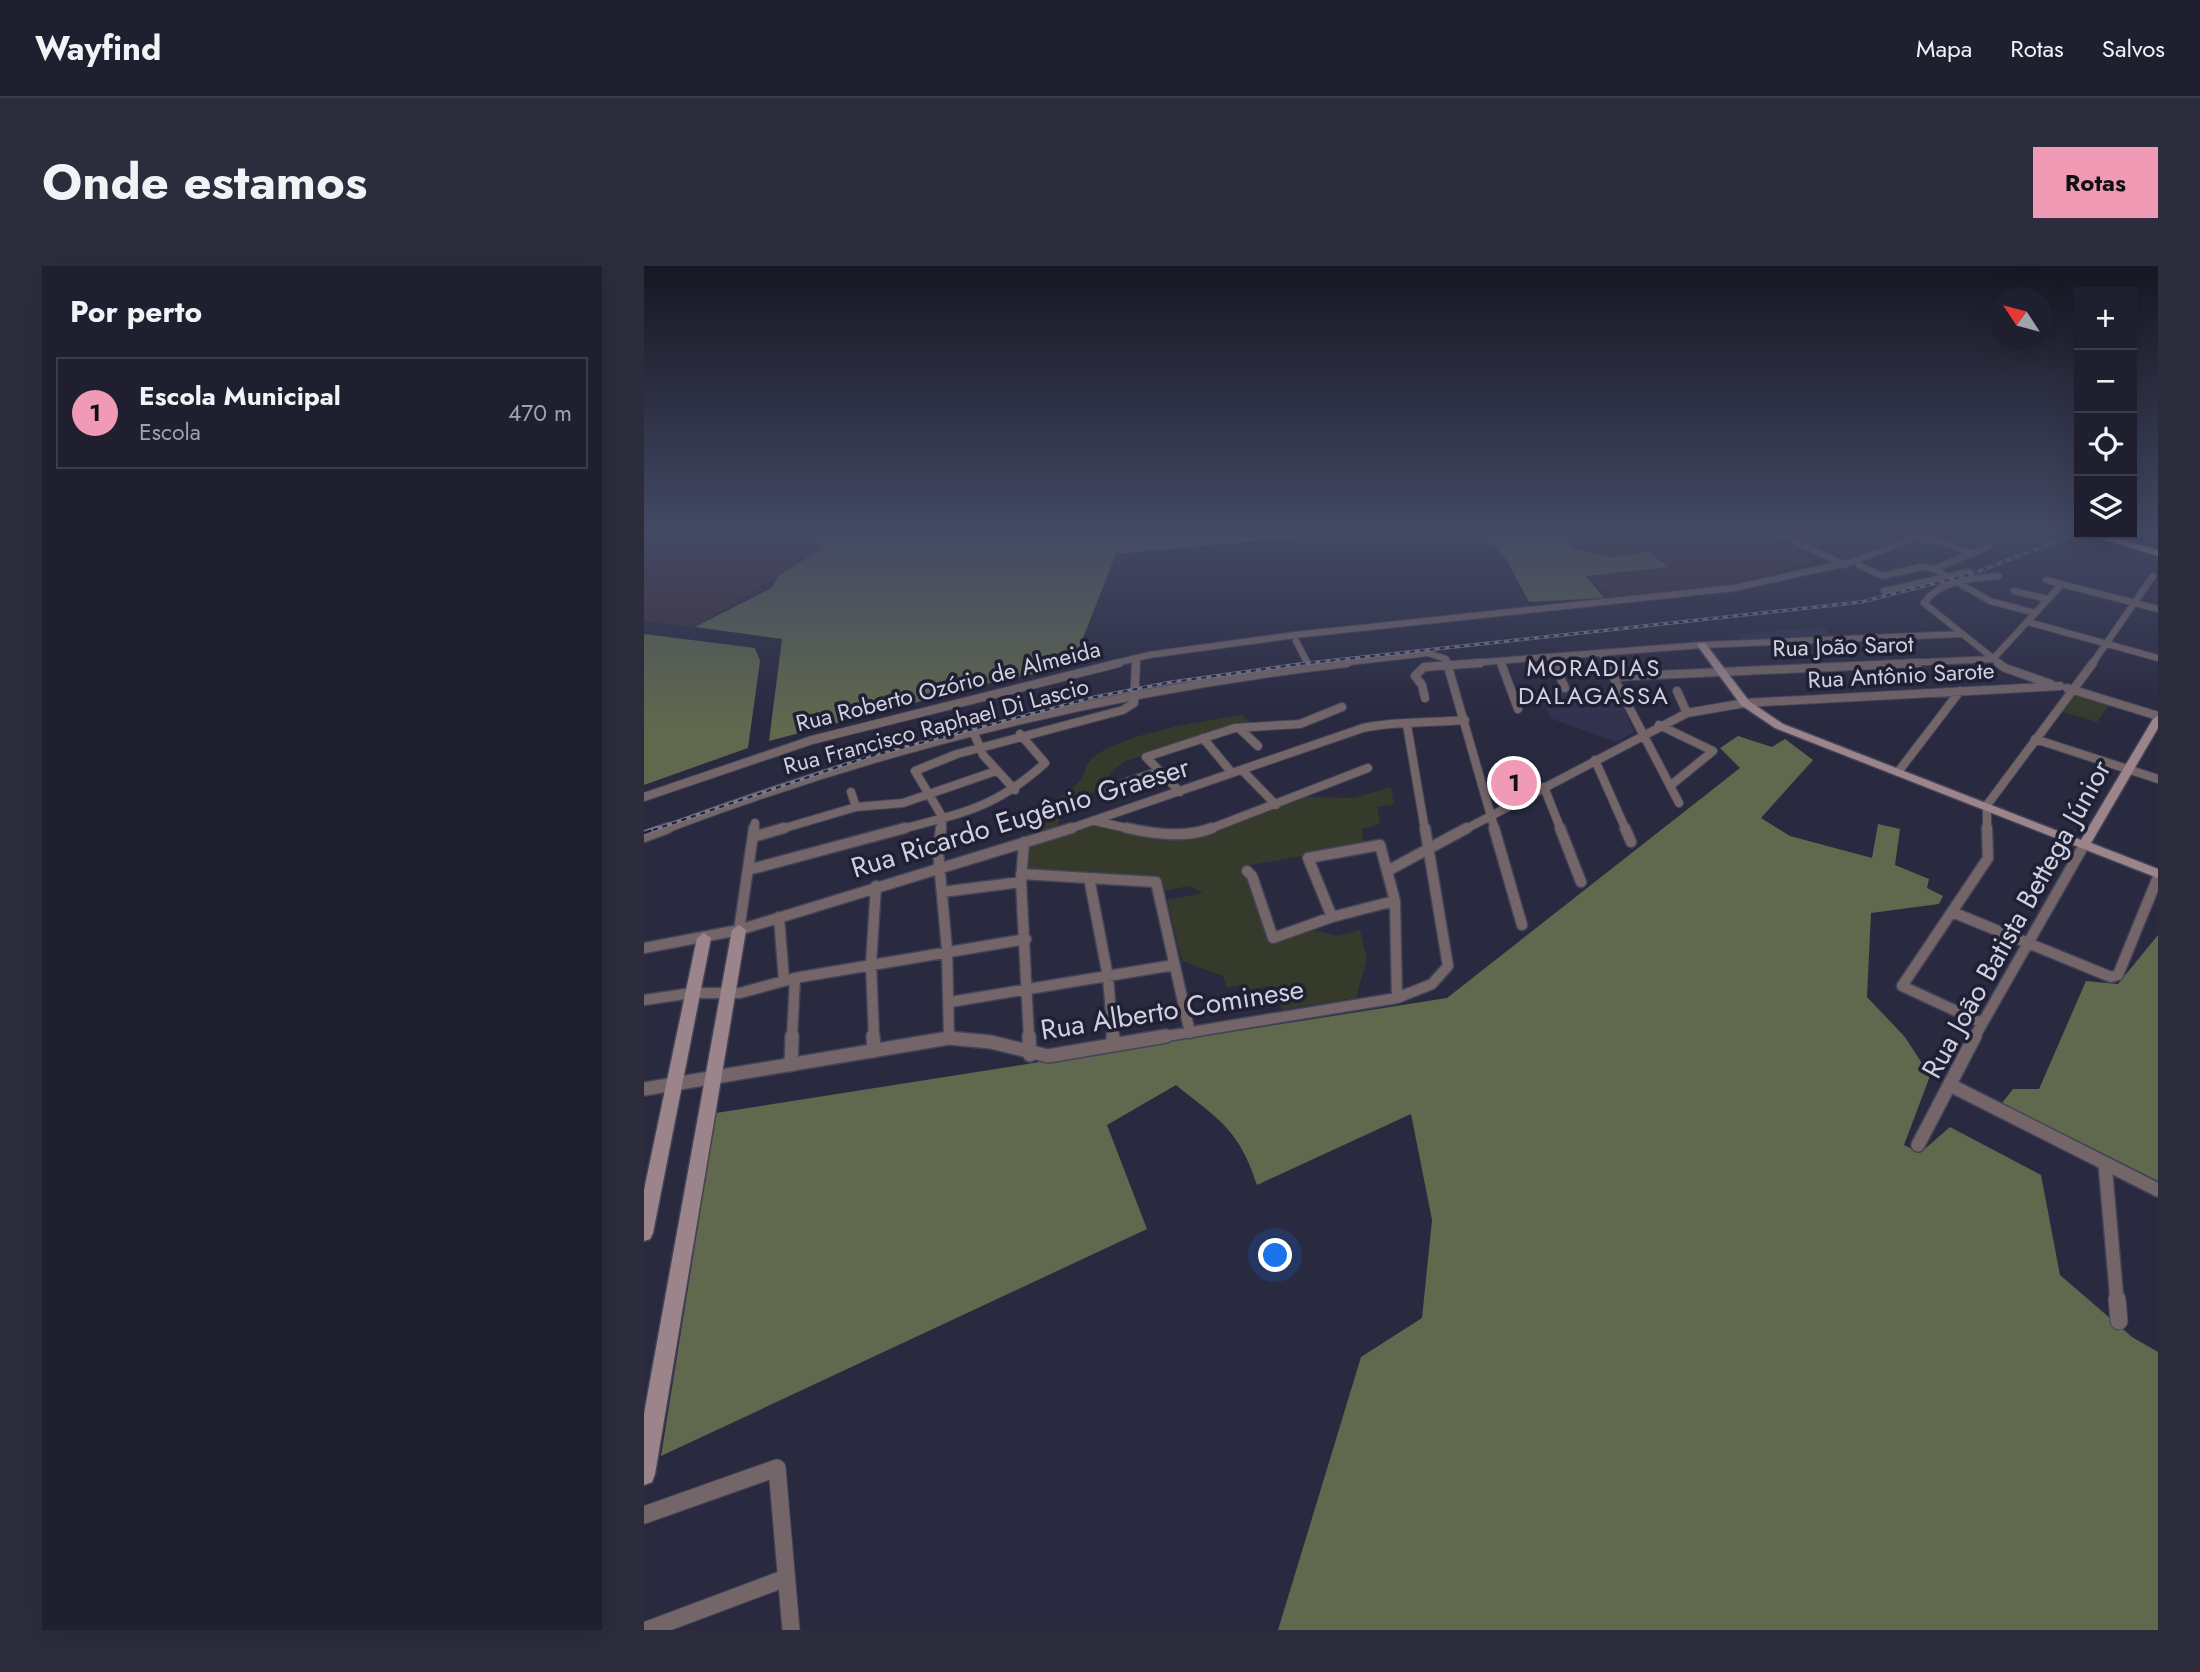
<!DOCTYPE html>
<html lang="pt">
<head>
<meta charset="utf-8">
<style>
  body { margin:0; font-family:Jost,sans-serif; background:#2c2c3c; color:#f1f3f6 }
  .controls { position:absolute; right:21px; top:21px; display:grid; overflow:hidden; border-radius:0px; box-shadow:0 7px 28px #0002 }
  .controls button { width:63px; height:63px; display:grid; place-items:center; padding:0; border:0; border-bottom:2px solid #3c3d4c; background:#1f1f30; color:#f1f3f6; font:35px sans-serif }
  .compass { position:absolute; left:1346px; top:21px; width:63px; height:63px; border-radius:50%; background:#1f1f30; box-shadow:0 7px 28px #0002; rotate:306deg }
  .you { position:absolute; left:632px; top:990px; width:24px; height:24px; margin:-18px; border:5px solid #fff; border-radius:50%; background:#1a73e8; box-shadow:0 0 0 10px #1a73e833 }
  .badge { display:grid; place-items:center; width:46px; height:46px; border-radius:50%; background:#f09ab5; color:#111; font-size:23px; font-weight:700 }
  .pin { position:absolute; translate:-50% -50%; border:4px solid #fff; box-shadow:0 2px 7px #0006 }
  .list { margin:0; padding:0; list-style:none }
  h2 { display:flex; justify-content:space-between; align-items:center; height:91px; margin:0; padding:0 28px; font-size:30px }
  h2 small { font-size:23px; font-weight:400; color:#a1a2ab }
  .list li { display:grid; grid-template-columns:46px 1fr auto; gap:21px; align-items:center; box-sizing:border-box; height:112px; margin:0 14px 14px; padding:0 14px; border:2px solid #3c3d4c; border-radius:0px }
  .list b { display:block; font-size:26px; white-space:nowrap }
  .list p { margin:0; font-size:23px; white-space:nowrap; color:#a1a2ab }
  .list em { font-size:23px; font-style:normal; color:#a1a2ab }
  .icon { flex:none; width:38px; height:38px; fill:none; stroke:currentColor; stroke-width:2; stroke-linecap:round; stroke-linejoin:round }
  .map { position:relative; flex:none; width:1514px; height:1364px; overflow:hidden; border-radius:0px }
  header { display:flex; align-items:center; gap:42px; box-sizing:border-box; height:98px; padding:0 35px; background:#1f1f30; border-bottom:2px solid #3c3d4c }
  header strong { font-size:33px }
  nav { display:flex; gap:38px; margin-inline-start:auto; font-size:24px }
  .intro { display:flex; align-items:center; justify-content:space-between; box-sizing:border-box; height:168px; padding:0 42px }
  h1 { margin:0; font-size:49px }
  .button { padding:18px 32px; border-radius:0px; background:#f09ab5; color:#111; font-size:24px; font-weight:700 }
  main { display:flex; gap:42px; padding:0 42px }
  aside { flex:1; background:#1f1f30; border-radius:0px; box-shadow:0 7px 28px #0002 }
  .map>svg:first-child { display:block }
  .built { fill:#32324e }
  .industrial { fill:#3e2e39 }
  .green { fill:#353a2b }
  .forest { fill:#60684e }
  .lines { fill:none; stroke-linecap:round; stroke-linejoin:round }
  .street-far4-casing { stroke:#444459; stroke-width:8 }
  .street-far3-casing { stroke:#444459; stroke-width:10 }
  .street-far2-casing { stroke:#444459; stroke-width:13 }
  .street-far1-casing { stroke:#444459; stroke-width:16 }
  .street-casing { stroke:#444459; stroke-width:19 }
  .secondary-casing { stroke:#444459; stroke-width:3 }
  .highway-casing { stroke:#444459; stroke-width:3 }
  .street-far4 { stroke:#746568; stroke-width:6 }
  .street-far3 { stroke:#746568; stroke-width:8 }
  .street-far2 { stroke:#746568; stroke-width:10 }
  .street-far1 { stroke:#746568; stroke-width:13 }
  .street { stroke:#746568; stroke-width:17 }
  .secondary { fill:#9c858a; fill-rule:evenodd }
  .highway { fill:#d7b4bc; fill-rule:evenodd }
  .rail-far1-casing { stroke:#78788b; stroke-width:3.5 }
  .rail-casing { stroke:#78788b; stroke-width:5 }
  .rail-far1 { stroke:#202035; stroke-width:2; stroke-dasharray:5; stroke-linecap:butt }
  .rail { stroke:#202035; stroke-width:2.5; stroke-dasharray:8; stroke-linecap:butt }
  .labels { text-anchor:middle; stroke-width:7; stroke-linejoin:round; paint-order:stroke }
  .far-street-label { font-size:23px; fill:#d0d0df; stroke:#202035 }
  .far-neighbourhood-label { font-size:24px; letter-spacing:2px; fill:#d0d0df; stroke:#202035 }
  .street-label { font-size:28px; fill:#d0d0df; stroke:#202035 }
</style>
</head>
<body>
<header>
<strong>Wayfind</strong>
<nav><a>Mapa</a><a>Rotas</a><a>Salvos</a></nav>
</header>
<div class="intro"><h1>Onde estamos</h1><a class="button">Rotas</a></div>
<main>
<aside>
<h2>Por perto<small></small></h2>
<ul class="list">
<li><span class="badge">1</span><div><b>Escola Municipal</b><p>Escola</p></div><em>470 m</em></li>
</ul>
</aside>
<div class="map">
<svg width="1514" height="1364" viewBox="0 0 1514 1364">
  <rect width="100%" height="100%" fill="#292940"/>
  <path class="built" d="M1179,361L1190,372L1098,376L1092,368Z
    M970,424L991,466L972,476L906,452L895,427Z"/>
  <path class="industrial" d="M0,266H171L167,271L179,282L51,361L0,355Z
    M897,266H1115L1173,294L1082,320L969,333Z
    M1145,266H1268L1204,293Z"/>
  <path class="green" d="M1430,427L1466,438L1453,456L1416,445Z
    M597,449L611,459L570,466L482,495L471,503L452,524L415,549L414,563L394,569L397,546C409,533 428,525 438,512C441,508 441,501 444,497C466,469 563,454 597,449Z
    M747,521L750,539L733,541L736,558L718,563L720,579L602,600L596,605L605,611L626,676L666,663L694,670L716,664L723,693L712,732L638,744L628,720L602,724L601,718L583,722L579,710L538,695L523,634L559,627L545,620L520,625L516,614L384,604L387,578L451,559L483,567L528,570L658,531L710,532Z"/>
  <path class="forest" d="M171,266H711L472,288L428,400L346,417L125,475L138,373L51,361L128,322L134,310L179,282L167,271Z
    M837,266H923L922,274L928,283L967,291L1005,286L1024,301L942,310L960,332L885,336L862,293Z
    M0,368L111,382L116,395L104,482L0,519Z
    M1094,470L1128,481L1141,473L1169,494L1117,552L1146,570L1228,592L1234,558L1256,563L1251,599L1285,613L1283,622L1299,630L1295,638L1227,647L1223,731L1261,771L1286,810L1260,879L1276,887L1306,861L1397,909L1416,1009L1488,1071L1514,1086V1364H634L717,1091L778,1052L788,954L767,848L613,919C595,863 575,854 532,819L463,859L503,963L17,1190L72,847L803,732L1096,502L1076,482Z
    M1514,669V915L1358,837L1369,823H1395L1442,715L1474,718Z"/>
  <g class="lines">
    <g class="street-far4-casing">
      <path id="street-far4" d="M1132,266L1201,299
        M1284,272L1327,287
        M1280,274L1298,266
        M1215,299L1238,310L1277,301L1290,303L1346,335L1391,347
        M1290,303L1346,280
        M1355,310C1328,313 1297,313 1280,337L1356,398
        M1402,314L1514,343
        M1240,325L1325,306
        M1370,325L1403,333
        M1384,356L1514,392
        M652,375L664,398
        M958,389L963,398
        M908,392L911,398
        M468,398L505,389L651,369L1090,322L1207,296L1286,266
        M688,398L784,387L802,393L804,398
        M814,398L1058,379L1317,368
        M1237,398L1349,393L1417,319
        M1448,398L1509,310"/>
    </g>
    <g class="street-far3-casing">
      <path id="street-far3" d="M663,397L665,401
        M803,397L851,564
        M857,397L874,443
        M910,397L921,422
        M962,397L1035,537
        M1354,397L1361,402L1407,418
        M969,411L1274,397
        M1423,422L1514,450
        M1033,425L1043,447
        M781,432L778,419L771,410L780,401L836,397
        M763,459L781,564
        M1015,459L1069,485L1026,520
        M595,462L614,480
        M329,465L339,489L371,524
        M559,472L588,507
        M1391,473L1514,513
        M951,494L982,564
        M598,504L632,539
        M1254,506L1316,425
        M900,521L917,564
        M462,523L516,505
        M207,526L212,541
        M536,526L502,491L591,462L656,458L698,441
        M0,531L168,474L475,397
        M451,555L491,564
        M19,564C240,480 469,424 703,397
        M110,564L111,557
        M134,564L212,541L259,537L352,505
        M254,564C318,547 350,543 401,497L376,468
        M297,564L299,552L271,505L313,488L479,444L490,437L492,397
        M422,564L719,462C748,455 789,457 821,454
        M563,564L724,502
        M820,564L1043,447L1101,437L1416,420
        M1343,564V539L1449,397"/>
    </g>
    <g class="street-far2-casing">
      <path id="street-far2" d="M297,562L294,585L303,684L305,772
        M483,562C509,568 543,572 568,562
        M850,562L878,659
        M916,562L937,616
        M981,562L987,576
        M0,571L24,562
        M109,571L140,562
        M380,576L377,616L385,772
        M747,603L823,562
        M104,604L261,562
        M603,605L608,610L629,672L688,651L750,635
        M377,608L512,616L546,767
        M445,612L464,711L469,772
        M298,626L377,616
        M1308,646L1467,711L1474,709L1514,611
        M135,651L140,714
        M688,651L664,592L736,579L751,635L753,732
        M95,664L110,562
        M0,682L95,664L428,562
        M0,734L48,727H96L151,712L382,673
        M306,736L530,699
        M1338,757L1258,720L1344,592L1343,562
        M148,772L151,712
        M230,772L227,698L232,620
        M304,772H314
        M511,772L753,732L788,718L804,700L781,562
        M1330,772L1440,579"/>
    </g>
    <g class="street-far1-casing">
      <path id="street-far1" d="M229,770L230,785
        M385,770L386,789
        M469,770L470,779
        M147,799L148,770
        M1306,819L1514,924
        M0,823L305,772L347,776L404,790L522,770
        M1274,879L1331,770
        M1461,898L1473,1035"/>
    </g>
    <g class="street-casing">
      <path id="street" d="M1473,1033L1475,1055
        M0,1249L133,1202L147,1364
        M3,1364L142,1312"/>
    </g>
    <g class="secondary-casing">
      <path id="secondary" d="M1055,377H1061L1105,435L1139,458L1437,574L1509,453L1514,450V462L1447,577L1514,603V612L1131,462L1097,439L1053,379Z
        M95,659L102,664L11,1208L8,1216L0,1219V1148L88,664Z
        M60,667L67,672L9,967L6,973L0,975V924L53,672Z"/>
    </g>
    <g class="highway-casing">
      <path id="highway" d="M1441,268H1457L1514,284V290Z"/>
    </g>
    <use href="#street-far4" class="street-far4"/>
    <use href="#street-far3" class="street-far3"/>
    <use href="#street-far2" class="street-far2"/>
    <use href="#street-far1" class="street-far1"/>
    <use href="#street" class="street"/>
    <use href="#secondary" class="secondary"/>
    <use href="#highway" class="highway"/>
    <g class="rail-far1-casing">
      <path id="rail-far1" d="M9,564L223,491L451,431L528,416L656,398L1217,336L1328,308L1435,267"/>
    </g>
    <g class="rail-casing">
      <path id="rail" d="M0,567L14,562"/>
    </g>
    <use href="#rail-far1" class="rail-far1"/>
    <use href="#rail" class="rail"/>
  </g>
  <linearGradient id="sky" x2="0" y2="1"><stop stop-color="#171723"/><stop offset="0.58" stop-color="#434964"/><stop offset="1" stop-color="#434964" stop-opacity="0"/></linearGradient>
  <rect width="1514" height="457" fill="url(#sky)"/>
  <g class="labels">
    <g class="far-street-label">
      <text transform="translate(1199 380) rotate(-2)" y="8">Rua João Sarot</text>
      <text transform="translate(1257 409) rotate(-3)" y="8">Rua Antônio Sarote</text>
      <text transform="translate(304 420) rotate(-14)" y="8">Rua Roberto Ozório de Almeida</text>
      <text transform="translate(292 460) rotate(-15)" y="8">Rua Francisco Raphael Di Lascio</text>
    </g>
    <g class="far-neighbourhood-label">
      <text x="950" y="410">MORADIAS<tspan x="950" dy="28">DALAGASSA</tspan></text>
    </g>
    <g class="street-label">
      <text transform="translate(376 551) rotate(-17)" y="10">Rua Ricardo Eugênio Graeser</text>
      <text transform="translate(1372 653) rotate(-61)" y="10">Rua João Batista Bettega Júnior</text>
      <text transform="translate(528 743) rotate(-9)" y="10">Rua Alberto Cominese</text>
    </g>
  </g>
</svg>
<div class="controls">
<button>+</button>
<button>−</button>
<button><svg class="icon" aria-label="locate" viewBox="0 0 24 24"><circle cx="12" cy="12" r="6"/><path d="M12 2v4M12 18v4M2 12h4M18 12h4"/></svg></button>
<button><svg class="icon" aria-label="layers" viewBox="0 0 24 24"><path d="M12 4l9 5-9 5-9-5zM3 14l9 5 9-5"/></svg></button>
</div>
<svg class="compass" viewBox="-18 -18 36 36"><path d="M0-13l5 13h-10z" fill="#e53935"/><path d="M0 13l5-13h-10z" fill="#a1a2ab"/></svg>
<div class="you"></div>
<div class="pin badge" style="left:870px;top:517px">1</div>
</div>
</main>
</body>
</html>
